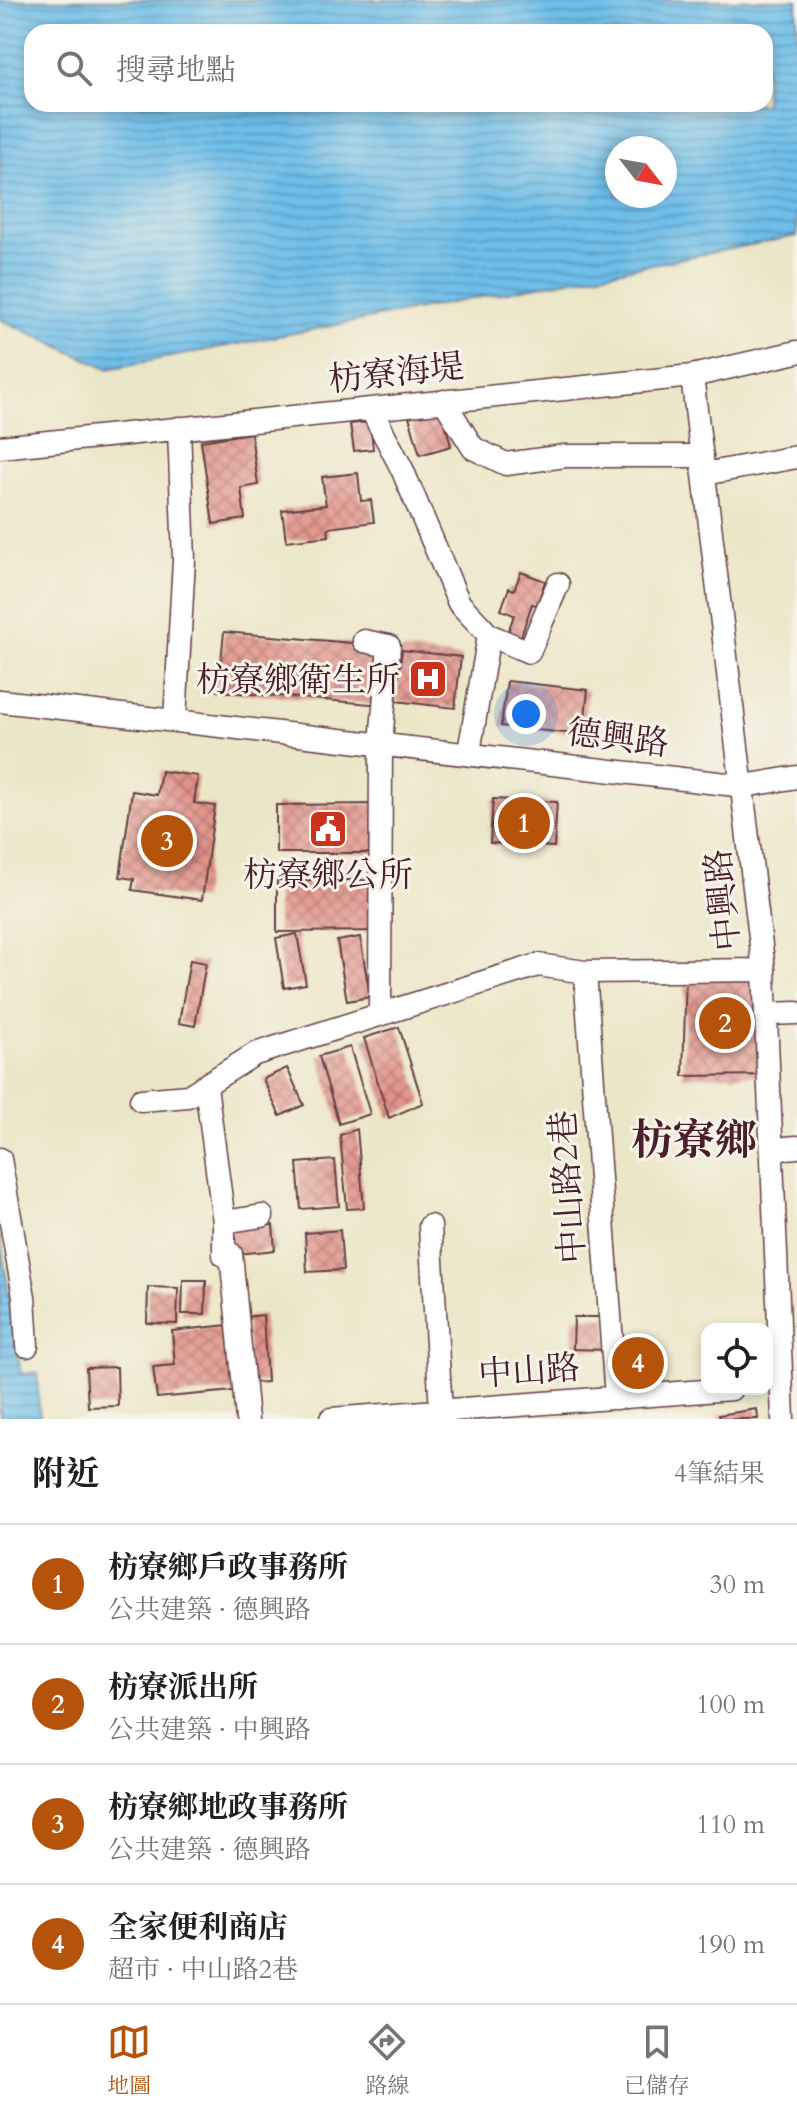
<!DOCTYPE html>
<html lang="zh-TW">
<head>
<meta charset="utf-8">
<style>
  body { margin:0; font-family:Cardo,"Noto Serif TC",serif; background:#f2f2f2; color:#202124 }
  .controls { position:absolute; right:24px; bottom:24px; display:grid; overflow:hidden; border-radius:16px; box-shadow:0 4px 12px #0003 }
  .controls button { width:72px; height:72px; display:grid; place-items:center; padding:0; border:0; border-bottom:2px solid #e0e0e0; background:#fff; color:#202124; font:40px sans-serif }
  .compass { position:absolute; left:605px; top:136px; width:72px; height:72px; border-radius:50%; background:#fff; box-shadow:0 4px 12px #0003; rotate:121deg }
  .you { position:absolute; left:526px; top:714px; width:28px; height:28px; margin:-20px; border:6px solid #fff; border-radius:50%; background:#1a73e8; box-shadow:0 0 0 12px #1a73e833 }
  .badge { display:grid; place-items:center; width:52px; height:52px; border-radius:50%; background:#b45309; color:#fff; font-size:26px; font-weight:700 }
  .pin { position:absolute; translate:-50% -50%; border:4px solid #fff; box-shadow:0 2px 8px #0006 }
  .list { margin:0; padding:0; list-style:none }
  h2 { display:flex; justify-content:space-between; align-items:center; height:104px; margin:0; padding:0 32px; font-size:34px }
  h2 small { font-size:26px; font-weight:400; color:#757577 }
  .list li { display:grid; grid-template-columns:52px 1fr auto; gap:24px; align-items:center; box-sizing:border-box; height:120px; padding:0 32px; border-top:2px solid #e0e0e0 }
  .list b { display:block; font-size:30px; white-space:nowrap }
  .list p { margin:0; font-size:26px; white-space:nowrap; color:#757577 }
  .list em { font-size:26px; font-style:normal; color:#757577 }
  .icon { flex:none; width:44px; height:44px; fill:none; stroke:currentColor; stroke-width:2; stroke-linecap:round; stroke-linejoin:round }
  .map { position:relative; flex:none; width:797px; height:1419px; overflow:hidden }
  .search { position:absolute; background:#fff; box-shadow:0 4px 12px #0003; left:24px; right:24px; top:24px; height:88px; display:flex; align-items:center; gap:20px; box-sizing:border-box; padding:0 28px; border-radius:24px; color:#757577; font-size:30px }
  .sheet { height:584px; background:#fff }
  nav { display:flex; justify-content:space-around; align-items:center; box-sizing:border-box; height:112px; border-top:2px solid #e0e0e0; background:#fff; font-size:22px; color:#757577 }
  nav a { display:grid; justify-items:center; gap:4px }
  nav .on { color:#b45309 }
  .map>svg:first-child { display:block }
  .water { fill:url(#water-rules); stroke:#5c6e8a; stroke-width:2; fill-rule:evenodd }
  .building { fill:url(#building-cross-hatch) }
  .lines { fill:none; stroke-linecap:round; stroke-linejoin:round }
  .minor-casing { stroke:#623d43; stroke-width:25 }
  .minor { stroke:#fff; stroke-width:22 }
  .labels { text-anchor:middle; stroke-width:6; stroke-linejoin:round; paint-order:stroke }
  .street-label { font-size:34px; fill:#4a1f2b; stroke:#f7f3e8 }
  .poi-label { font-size:34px; fill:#4a1f2b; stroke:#f7f3e8; text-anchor:end }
  .district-label { font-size:42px; font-weight:bold; fill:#4a1f2b; stroke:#f7f3e8 }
</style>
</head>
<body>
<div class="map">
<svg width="797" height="1419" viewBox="0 0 797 1419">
  <defs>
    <pattern id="water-rules" width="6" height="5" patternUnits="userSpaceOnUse" patternTransform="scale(2)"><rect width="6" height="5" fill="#6dbee9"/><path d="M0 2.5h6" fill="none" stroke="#5c9abd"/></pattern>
    <pattern id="building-cross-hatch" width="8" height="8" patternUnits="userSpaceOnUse" patternTransform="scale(2)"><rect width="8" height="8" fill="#e19389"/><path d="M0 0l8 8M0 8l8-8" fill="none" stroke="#b87770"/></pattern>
  </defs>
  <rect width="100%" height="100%" fill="#f7f3e8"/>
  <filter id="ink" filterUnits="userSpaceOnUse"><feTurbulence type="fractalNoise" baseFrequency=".0125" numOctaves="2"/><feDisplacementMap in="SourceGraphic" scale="16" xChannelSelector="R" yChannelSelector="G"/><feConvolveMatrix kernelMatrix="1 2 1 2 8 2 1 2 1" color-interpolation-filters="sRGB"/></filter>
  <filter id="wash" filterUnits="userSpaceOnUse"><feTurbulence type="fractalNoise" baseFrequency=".006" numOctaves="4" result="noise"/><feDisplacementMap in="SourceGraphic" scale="32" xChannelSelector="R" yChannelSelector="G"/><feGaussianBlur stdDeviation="1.8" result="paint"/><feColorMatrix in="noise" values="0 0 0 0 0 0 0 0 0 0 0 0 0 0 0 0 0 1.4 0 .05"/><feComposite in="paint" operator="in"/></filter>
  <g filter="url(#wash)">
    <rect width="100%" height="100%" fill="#ece6c8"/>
    <path class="water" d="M0,0H797V236L108,369L0,319ZM32,32H765V104H32ZM617,148H665V196H617Z
      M0,1236L21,1374L37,1372L40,1419H0Z"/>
    <g id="blocks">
      <path class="building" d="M441,407L451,446L420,455L409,416Z
        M370,422L373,449L354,451L350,424Z
        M251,433L258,485L241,488L245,519L213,524L201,441Z
        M358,473L361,501L371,500L374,522L328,528L329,536L286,541L282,510L326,505L322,477Z
        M521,572L545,581L537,605L532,604L520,639L507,635L514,615L501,610L509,588L514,590Z
        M224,632L387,646L382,705L218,691Z
        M402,650L461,657L455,708L396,701Z
        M507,681L588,690L583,735L501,726Z
        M161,771L198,776L194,803L215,806L202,900L132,890L134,879L120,877L132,791L157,795Z
        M493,799L557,802L554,847L490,843Z
        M380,804V853H276V805Z
        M277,880H381V931L277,932Z
        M297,934L306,984L284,988L276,938Z
        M360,937L370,997L347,1001L337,941Z
        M190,960L206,963L195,1026L179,1023Z
        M764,970L769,1075L683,1076L686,971Z
        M399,1027L423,1103L389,1118L364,1038Z
        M350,1047L370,1114L339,1124L319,1056Z
        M287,1068L304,1105L280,1116L263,1079Z
        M357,1129L364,1208L347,1209L340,1135Z
        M335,1160L339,1206L301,1209L297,1163Z
        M273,1225L275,1250L229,1255L226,1229Z
        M340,1230L343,1270L307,1272L305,1233Z
        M183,1280H206L205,1314H182Z
        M148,1287L178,1288L177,1324L147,1323Z
        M263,1315L267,1382L250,1383L246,1317Z
        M574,1317H607L609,1350L573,1349Z
        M237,1324L244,1390L157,1398L153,1367L175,1365L172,1331Z
        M117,1367L118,1406L88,1407L86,1368Z
        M757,1409L758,1419H720L719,1415Z"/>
    </g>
  </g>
  <g filter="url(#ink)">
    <use href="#blocks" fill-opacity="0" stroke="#623d43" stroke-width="2"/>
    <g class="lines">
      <g class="minor-casing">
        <path id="minor" d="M692,376L764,970L783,1419
          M444,401L473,448L506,464L565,456H702
          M371,409L402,469L459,603L489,635L529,652L558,584
          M0,447L692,376L797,352
          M704,474L797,457
          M364,641L389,646L381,743L380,1014
          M0,701L744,786L797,777
          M175,720L184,560L179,428
          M469,752L489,635
          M585,972L616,1398
          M766,1014L797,1013
          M206,1086L224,1222V1255L231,1254L247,1419
          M141,1100L188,1096L255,1054L538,965L585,972L764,970
          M773,1149L797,1147
          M0,1159L24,1297L27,1346
          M224,1222L262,1216
          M430,1226L441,1411
          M331,1419L731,1389"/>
      </g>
      <use href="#minor" class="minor"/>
    </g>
  </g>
  <defs>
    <g id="hospital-square" transform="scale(2)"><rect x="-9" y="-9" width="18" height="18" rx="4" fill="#c8321e" stroke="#f7f3e8"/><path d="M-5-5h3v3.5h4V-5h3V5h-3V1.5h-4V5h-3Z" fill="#fff"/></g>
    <g id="civic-square" transform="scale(2)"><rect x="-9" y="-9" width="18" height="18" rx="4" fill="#c8321e" stroke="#f7f3e8"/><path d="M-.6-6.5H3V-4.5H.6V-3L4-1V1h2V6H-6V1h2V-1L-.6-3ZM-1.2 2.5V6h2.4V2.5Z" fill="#fff"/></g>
  </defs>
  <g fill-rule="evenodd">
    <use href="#hospital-square" x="428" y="679"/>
    <use href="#civic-square" x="328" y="829"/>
  </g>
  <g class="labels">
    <g class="street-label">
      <text transform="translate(396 372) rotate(-6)" y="12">枋寮海堤</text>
      <text transform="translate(618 737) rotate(7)" y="12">德興路</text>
      <text transform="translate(722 900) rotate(-96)" y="12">中興路</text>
      <text transform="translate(567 1187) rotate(-94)" y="12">中山路2巷</text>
      <text transform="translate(529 1370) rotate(-4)" y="12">中山路</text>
    </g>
    <g class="poi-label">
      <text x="400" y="691">枋寮鄉衛生所</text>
      <text x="328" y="886" text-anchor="middle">枋寮鄉公所</text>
    </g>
    <g class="district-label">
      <text x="694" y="1154">枋寮鄉</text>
    </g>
  </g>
</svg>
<div class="controls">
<button><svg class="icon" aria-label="locate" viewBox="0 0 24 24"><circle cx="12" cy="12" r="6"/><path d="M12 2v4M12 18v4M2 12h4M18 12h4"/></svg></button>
</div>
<svg class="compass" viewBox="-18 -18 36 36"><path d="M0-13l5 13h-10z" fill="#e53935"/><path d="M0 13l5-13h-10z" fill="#757577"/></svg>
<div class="you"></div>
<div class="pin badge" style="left:524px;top:823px">1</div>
<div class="pin badge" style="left:725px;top:1023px">2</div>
<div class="pin badge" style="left:167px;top:841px">3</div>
<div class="pin badge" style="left:638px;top:1363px">4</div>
<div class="search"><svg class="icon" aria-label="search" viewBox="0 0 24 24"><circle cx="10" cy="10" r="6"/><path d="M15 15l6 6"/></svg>搜尋地點</div>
</div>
<section class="sheet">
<h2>附近<small>4筆結果</small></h2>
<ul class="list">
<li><span class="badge">1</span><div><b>枋寮鄉戶政事務所</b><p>公共建築 · 德興路</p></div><em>30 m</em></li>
<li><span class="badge">2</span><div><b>枋寮派出所</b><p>公共建築 · 中興路</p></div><em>100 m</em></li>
<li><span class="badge">3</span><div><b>枋寮鄉地政事務所</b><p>公共建築 · 德興路</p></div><em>110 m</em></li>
<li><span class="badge">4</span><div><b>全家便利商店</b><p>超市 · 中山路2巷</p></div><em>190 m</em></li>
</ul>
</section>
<nav>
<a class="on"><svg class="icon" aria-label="map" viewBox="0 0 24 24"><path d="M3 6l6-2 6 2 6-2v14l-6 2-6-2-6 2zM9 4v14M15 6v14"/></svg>地圖</a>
<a><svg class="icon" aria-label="directions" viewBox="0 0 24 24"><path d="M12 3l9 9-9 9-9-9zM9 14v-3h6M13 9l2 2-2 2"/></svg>路線</a>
<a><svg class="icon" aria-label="saved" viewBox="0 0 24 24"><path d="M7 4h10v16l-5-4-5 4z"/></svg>已儲存</a>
</nav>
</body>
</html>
